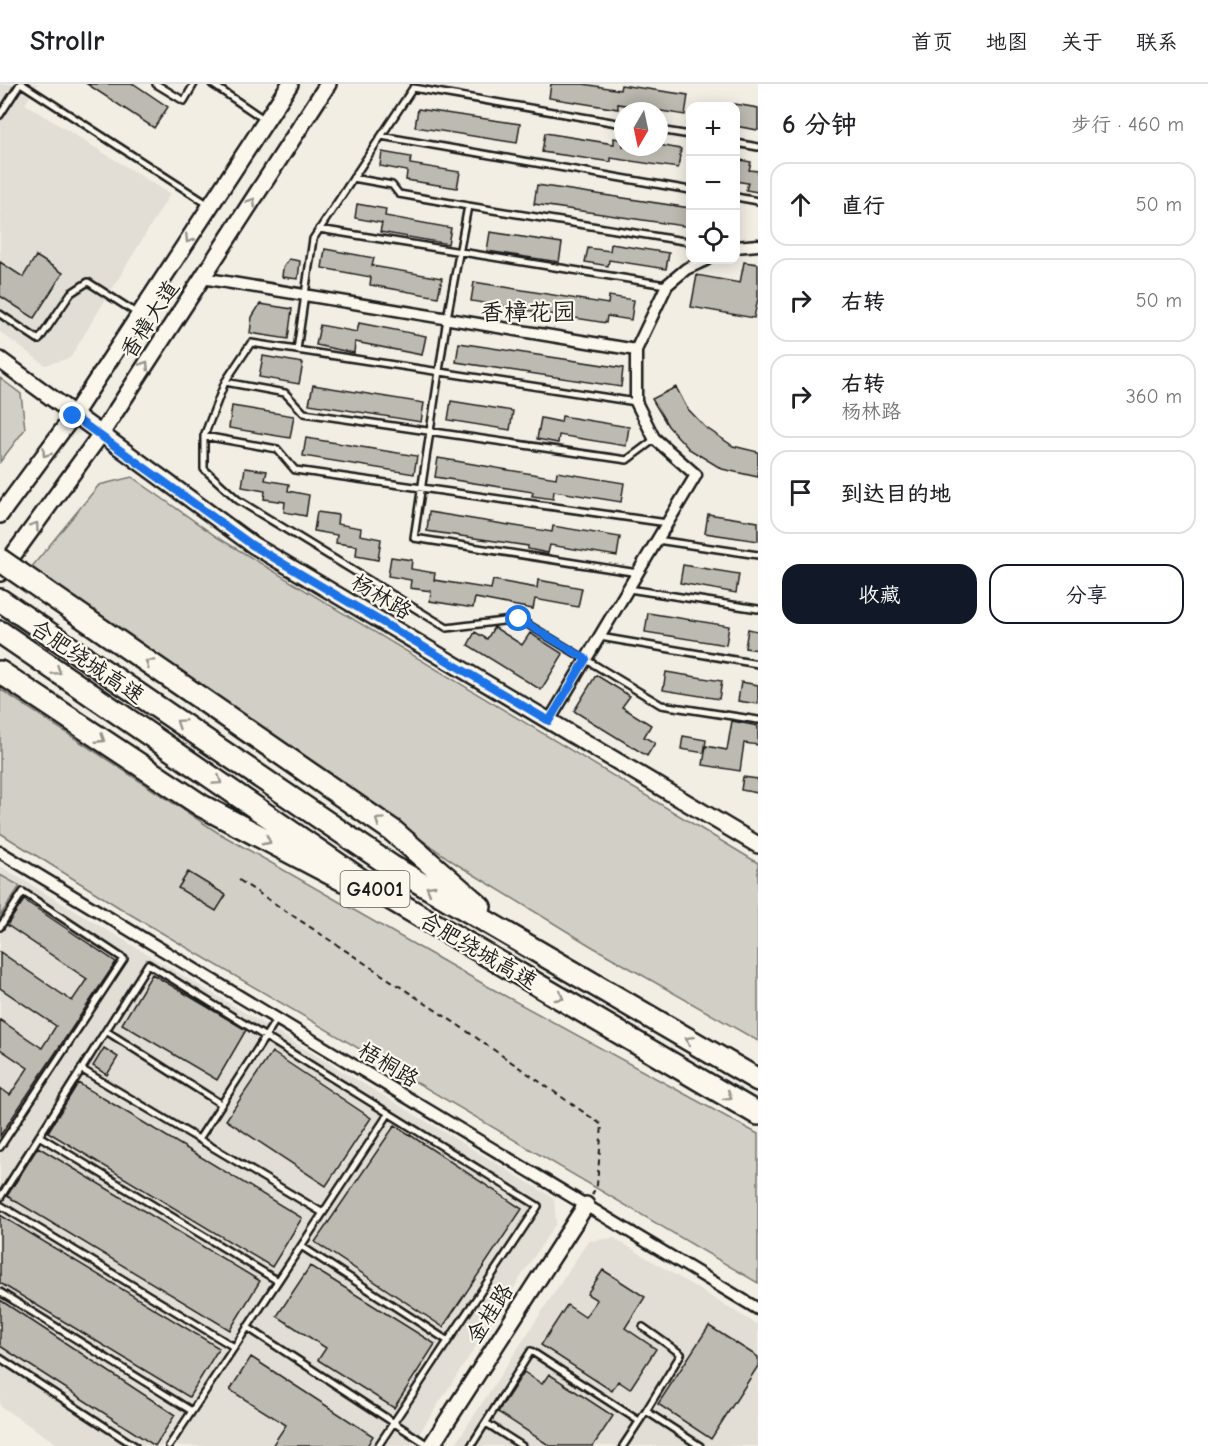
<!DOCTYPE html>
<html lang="zh">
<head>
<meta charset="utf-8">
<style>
  body { margin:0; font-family:"Comic Neue","LXGW WenKai TC",sans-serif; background:#f6f6f6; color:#202124 }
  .controls { position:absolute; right:18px; top:18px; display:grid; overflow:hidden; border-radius:12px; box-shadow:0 3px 15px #0003 }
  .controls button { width:54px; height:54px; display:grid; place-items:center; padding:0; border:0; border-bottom:2px solid #e0e0e0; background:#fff; color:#202124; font:30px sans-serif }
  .compass { position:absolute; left:614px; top:18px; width:54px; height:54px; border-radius:50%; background:#fff; box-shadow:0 3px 15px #0003; rotate:189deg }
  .stop { position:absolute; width:18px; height:18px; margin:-14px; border:4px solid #1a73e8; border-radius:50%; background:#fff }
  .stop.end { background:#1a73e8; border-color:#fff; box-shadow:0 2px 6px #0008 }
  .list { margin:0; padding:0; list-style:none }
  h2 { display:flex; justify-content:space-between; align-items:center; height:78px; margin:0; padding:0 24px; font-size:26px }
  h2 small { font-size:20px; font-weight:400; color:#757577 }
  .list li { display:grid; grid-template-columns:39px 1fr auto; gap:18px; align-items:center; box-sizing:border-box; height:84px; margin:0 12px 12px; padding:0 12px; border:2px solid #e0e0e0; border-radius:18px }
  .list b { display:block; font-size:22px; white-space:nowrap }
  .list p { margin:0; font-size:20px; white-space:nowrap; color:#757577 }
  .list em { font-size:20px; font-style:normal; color:#757577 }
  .actions { display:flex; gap:12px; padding:18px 24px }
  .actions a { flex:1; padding:14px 0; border:2px solid #111827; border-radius:18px; text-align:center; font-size:21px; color:#111827 }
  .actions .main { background:#111827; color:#fff }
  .icon { flex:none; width:33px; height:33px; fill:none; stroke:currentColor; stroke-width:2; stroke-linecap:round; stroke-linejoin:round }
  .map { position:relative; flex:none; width:758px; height:1362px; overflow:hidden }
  header { display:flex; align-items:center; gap:36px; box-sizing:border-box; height:84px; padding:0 30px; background:#fff; border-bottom:2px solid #e0e0e0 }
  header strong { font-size:28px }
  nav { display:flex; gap:33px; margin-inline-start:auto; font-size:21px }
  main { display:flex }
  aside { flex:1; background:#fff }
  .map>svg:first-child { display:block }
  .built { fill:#e2ded5 }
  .green { fill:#d2cfc6; stroke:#777671; stroke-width:1.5 }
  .building { fill:#bdbab1; stroke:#1c1c1c; stroke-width:1.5 }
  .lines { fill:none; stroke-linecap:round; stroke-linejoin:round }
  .lane-casing { stroke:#1c1c1c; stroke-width:10 }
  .street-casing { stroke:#1c1c1c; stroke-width:15 }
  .secondary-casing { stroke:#1c1c1c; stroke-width:20 }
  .highway-casing { stroke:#1c1c1c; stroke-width:26 }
  .path { stroke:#1c1c1c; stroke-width:2; stroke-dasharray:6 4.5; stroke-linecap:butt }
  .lane { stroke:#fbf7ec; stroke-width:5 }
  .street { stroke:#fbf7ec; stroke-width:10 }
  .secondary { stroke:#fbf7ec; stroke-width:15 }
  .highway { stroke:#fbf7ec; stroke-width:21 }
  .highway-bridge-casing { stroke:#1c1c1c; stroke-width:26; stroke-linecap:butt }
  .highway-bridge { stroke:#fbf7ec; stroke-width:21 }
  .oneway { stroke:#97948e }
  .route { stroke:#1a73e8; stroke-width:8 }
  .labels { text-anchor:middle; stroke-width:4.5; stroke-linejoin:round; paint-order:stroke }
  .shield { fill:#fbf7ec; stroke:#5f5e5a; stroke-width:1.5 }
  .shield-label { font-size:21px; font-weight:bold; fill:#1c1c1c }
  .street-label { font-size:22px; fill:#1c1c1c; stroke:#fbf7ec }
  .neighbourhood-label { font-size:24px; fill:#1c1c1c; stroke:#fbf7ec }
</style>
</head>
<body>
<header>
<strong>Strollr</strong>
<nav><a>首页</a><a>地图</a><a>关于</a><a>联系</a></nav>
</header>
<main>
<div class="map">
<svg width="758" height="1362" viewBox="0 0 758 1362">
  <rect width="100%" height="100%" fill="#f2eee4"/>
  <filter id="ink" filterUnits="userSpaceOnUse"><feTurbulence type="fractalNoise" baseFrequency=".0167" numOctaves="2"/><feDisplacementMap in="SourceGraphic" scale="12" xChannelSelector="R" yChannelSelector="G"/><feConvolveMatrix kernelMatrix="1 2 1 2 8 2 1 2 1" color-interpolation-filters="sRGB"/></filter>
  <g filter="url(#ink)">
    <path class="built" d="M0,0H38L25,20L170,110L70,274L45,281L0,248Z
      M0,782L554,1114L556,1139L411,1362H60L0,1322Z
      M614,1154L758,1241V1362H454L588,1157Z"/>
    <path class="green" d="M0,294L21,310L25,345L0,378Z
      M132,393L217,453L758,779V957L591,862L458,781L30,485L99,401Z
      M0,605L217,748L487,902L758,1050V1199L128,829L0,749Z
      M0,791L20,802L0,832Z"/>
    <path class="building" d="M87,0H134L168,23L154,44Z
      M551,0H583L620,6L621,1L688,11L685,31L618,20V25L549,14Z
      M735,20L758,24V46L735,42Z
      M418,25L520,40L517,59L415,43Z
      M545,49L614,60V54L623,56V63L659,61L681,65L678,84L611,74V78L542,68Z
      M382,68L411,73L410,80L460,88L457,104L406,96L407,87L380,82Z
      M735,75L751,78L749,86L758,87V108L746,106L748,99L735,97Z
      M537,101L690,124V143L534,120Z
      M357,120L386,125L385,132L451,144L448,160L380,148L382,139L355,134Z
      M490,148L562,159L559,178L487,167Z
      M611,160L669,169L666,185L609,176L608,182L585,178L588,164L610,167Z
      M325,165L374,174L372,182L442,194L438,213L370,201L371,193L322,184Z
      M36,172L63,189L34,234L0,212V178L23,193Z
      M289,175L300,177L298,195L282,193L283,184Z
      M744,178L758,180V214L754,234L691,223L697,191L740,199Z
      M474,198L608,220L609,212L634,216L631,236L607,232L606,239L471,217Z
      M260,220L292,225L288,255L250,249L252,233Z
      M359,239L426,252L422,271L355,258L354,269L316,261L320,241L357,248Z
      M459,259L623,284L621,303L456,278Z
      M263,272L303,279L299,300L259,293Z
      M313,301L424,319L421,338L309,320Z
      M676,303L687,324L705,343L733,362L758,368V393L722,385L689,365L668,342L652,315Z
      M451,317L513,327L510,346L448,336Z
      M232,322L294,332L290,354L229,344Z
      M562,332L629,343L626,362L559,351L558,359L537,355L541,334L561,338Z
      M306,354L417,372L414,390L303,372Z
      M438,374L556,394L557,388L624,399L621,418L554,407L553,415L532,412L533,408L435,393Z
      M245,384L267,387L265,396L289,400L288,407L309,411L306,432L284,428L285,418L264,415L265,407L242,403Z
      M317,428L338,431L337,440L361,444L360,451L381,455L378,476L356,472L357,462L336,459L337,451L314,447Z
      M429,428L552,448L553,442L620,453L617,472L550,461L548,469L528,465V462L427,447Z
      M708,430L758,438V457L705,449Z
      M391,473L412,476L411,485L435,489L434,496L491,505L493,496L537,504L538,496L582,504L578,523L535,515L533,525L475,514L473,524L430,517L431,507L410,504L411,496L388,492Z
      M683,481L739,490L736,509L680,499Z
      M648,529L729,542L726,561L645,548Z
      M494,543L522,561L530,549L563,570L541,606L468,561L475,548L487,555Z
      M748,545L758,547V566L745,564Z
      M666,588L722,597L719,615L663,606Z
      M596,591L630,612L622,623L651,641L644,653L655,659L647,672L574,627Z
      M741,598L758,601V620L738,617Z
      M732,637L758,642V661L744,659L740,687L703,681L706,662L727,666Z
      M683,652L706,656L704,669L681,665Z
      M743,693L758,695V709L741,706Z
      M188,788L226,811L216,827L178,804Z
      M24,816L116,878L0,1052V1004L10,1011L28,984L0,965V936L42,964L56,942L0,904V868L72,917L87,895L7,841Z
      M152,890L246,946L217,996L122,940Z
      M104,964L118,973L107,991L93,982Z
      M272,968L371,1034L326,1102L226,1036Z
      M78,999L302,1134L272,1183L48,1048Z
      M395,1041L522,1125L443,1243L315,1158Z
      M38,1063L260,1197L230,1246L7,1112Z
      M0,1131L219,1264L189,1313L0,1199Z
      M310,1182L435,1260L394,1324L318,1276L326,1264L277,1232Z
      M603,1186L645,1213L625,1244L656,1265L630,1305L618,1297L612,1307L541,1261L567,1221L585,1233L597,1216L587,1210Z
      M0,1216L175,1331L155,1362L0,1262Z
      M709,1242L758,1273V1282L711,1355L658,1320Z
      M251,1273L373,1352L367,1362H272L286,1341L230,1306Z
      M524,1288L542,1300L549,1290L613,1332L593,1362H550L498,1328Z"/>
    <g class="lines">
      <g class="lane-casing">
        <path id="lane" d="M22,0L209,121
          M156,0L184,17L194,0
          M212,0L265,36
          M0,31L20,0
          M659,46L690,51
          M381,52L690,106
          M736,59L758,63
          M353,94L392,101L399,110L468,122L447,234L414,454L638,489
          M736,113L758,117
          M468,122L690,158
          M319,145L666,201
          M0,230L39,256L71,209L88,198L138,230
          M297,266L313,155L413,4L623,40
          M225,298L285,309L304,329L627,376L655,355
          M636,318L251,259L225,298L204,352V385L238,416L447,544L519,535L661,621L758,636
          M204,352L277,365L295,386L667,439
          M657,456L758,471
          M629,505L758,525
          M600,553L758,580
          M0,843L23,808L124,875L0,1063
          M106,947L221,1020
          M81,985L323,1129
          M39,1052L278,1197
          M199,1055L276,936
          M0,1114L148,880L538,1122L378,1362
          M0,1121L234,1263
          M301,1162L448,1257
          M0,1208L192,1327
          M247,1243L428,1361
          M643,1243L681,1270L646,1327
          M0,1274L135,1362
          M486,1339L522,1362
          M169,1362L389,1029
          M471,1362L531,1267L639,1337
          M623,1362L646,1327L700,1362"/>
      </g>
      <g class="street-casing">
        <path id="street" d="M736,163L758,161
          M202,194L636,266
          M549,637L696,391L654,354L636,318V266L667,201L686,185L706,176
          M0,768L758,1225"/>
      </g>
      <g class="secondary-casing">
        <path id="secondary" d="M0,276L253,461L758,761
          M0,431L73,332L290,0
          M0,489L101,350L328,0
          M431,1362L586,1121"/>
      </g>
      <g class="highway-casing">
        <path id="highway" d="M42,505L393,747L480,823
          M0,516L391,782L758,996
          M0,548L374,805L758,1030
          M0,588L202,722L343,796"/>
      </g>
      <path class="path" d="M239,796L458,941L602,1041L597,1101L592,1111"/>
      <use href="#lane" class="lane"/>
      <use href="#street" class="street"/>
      <use href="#secondary" class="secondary"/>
      <use href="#highway" class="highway"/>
      <g class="highway-bridge-casing">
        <path id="highway-bridge" d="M0,476L42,505"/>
      </g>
      <use href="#highway-bridge" class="highway-bridge"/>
    </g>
    <defs><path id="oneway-chevron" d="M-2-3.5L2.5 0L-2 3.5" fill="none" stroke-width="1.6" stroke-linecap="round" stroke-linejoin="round" transform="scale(1.5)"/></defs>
    <g class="oneway">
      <use href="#oneway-chevron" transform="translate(252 118) rotate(-57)"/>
      <use href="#oneway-chevron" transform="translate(189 155) rotate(123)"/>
      <use href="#oneway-chevron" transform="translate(145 281) rotate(-57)"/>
      <use href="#oneway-chevron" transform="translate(46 369) rotate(126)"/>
      <use href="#oneway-chevron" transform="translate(35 442) rotate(-54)"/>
      <use href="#oneway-chevron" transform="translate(149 579) rotate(-145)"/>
      <use href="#oneway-chevron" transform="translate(57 587) rotate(34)"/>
      <use href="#oneway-chevron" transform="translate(180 639) rotate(-146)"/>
      <use href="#oneway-chevron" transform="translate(101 655) rotate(33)"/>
      <use href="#oneway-chevron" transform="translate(218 697) rotate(34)"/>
      <use href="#oneway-chevron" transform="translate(379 737) rotate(-145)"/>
      <use href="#oneway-chevron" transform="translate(267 757) rotate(28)"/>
      <use href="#oneway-chevron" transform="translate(430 805) rotate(-150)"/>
      <use href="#oneway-chevron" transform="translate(560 913) rotate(30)"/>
      <use href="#oneway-chevron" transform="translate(689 956) rotate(-150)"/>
      <use href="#oneway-chevron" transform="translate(728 1012) rotate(30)"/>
    </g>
  </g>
  <g class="lines" filter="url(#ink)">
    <path class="route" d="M73,332L252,461L549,637L586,575L519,535"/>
  </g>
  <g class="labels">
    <rect class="shield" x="340.5" y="787" width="69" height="36" rx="4.5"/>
    <g class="shield-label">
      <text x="375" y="812">G4001</text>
    </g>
    <g class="street-label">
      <text transform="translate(149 235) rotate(-57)" y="8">香樟大道</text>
      <text transform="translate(382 512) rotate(31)" y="8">杨林路</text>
      <text transform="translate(88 577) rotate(34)" y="8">合肥绕城高速</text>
      <text transform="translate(479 866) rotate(30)" y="8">合肥绕城高速</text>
      <text transform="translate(389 980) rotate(31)" y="8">梧桐路</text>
      <text transform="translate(489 1229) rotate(-57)" y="8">金桂路</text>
    </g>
    <g class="neighbourhood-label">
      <text x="528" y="236">香樟花园</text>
    </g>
  </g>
</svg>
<div class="controls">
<button>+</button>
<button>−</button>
<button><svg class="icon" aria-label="locate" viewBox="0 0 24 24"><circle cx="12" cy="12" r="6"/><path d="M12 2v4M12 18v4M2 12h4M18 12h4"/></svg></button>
</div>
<svg class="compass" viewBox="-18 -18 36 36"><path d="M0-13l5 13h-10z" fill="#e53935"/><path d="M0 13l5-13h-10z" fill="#757577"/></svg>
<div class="stop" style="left:519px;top:535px"></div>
<div class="stop end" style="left:73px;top:332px"></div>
</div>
<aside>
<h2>6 分钟<small>步行 · 460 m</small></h2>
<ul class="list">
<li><svg class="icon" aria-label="ahead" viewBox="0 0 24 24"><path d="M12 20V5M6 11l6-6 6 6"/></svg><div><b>直行</b></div><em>50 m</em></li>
<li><svg class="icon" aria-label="right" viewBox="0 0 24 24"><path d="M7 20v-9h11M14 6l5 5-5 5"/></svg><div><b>右转</b></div><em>50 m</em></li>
<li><svg class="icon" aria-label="right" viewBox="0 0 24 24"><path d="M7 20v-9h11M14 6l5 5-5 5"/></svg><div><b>右转</b><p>杨林路</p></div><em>360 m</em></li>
<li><svg class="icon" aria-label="arrive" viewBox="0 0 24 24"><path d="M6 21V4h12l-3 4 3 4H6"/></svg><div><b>到达目的地</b></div></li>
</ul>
<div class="actions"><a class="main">收藏</a><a>分享</a></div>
</aside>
</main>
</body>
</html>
